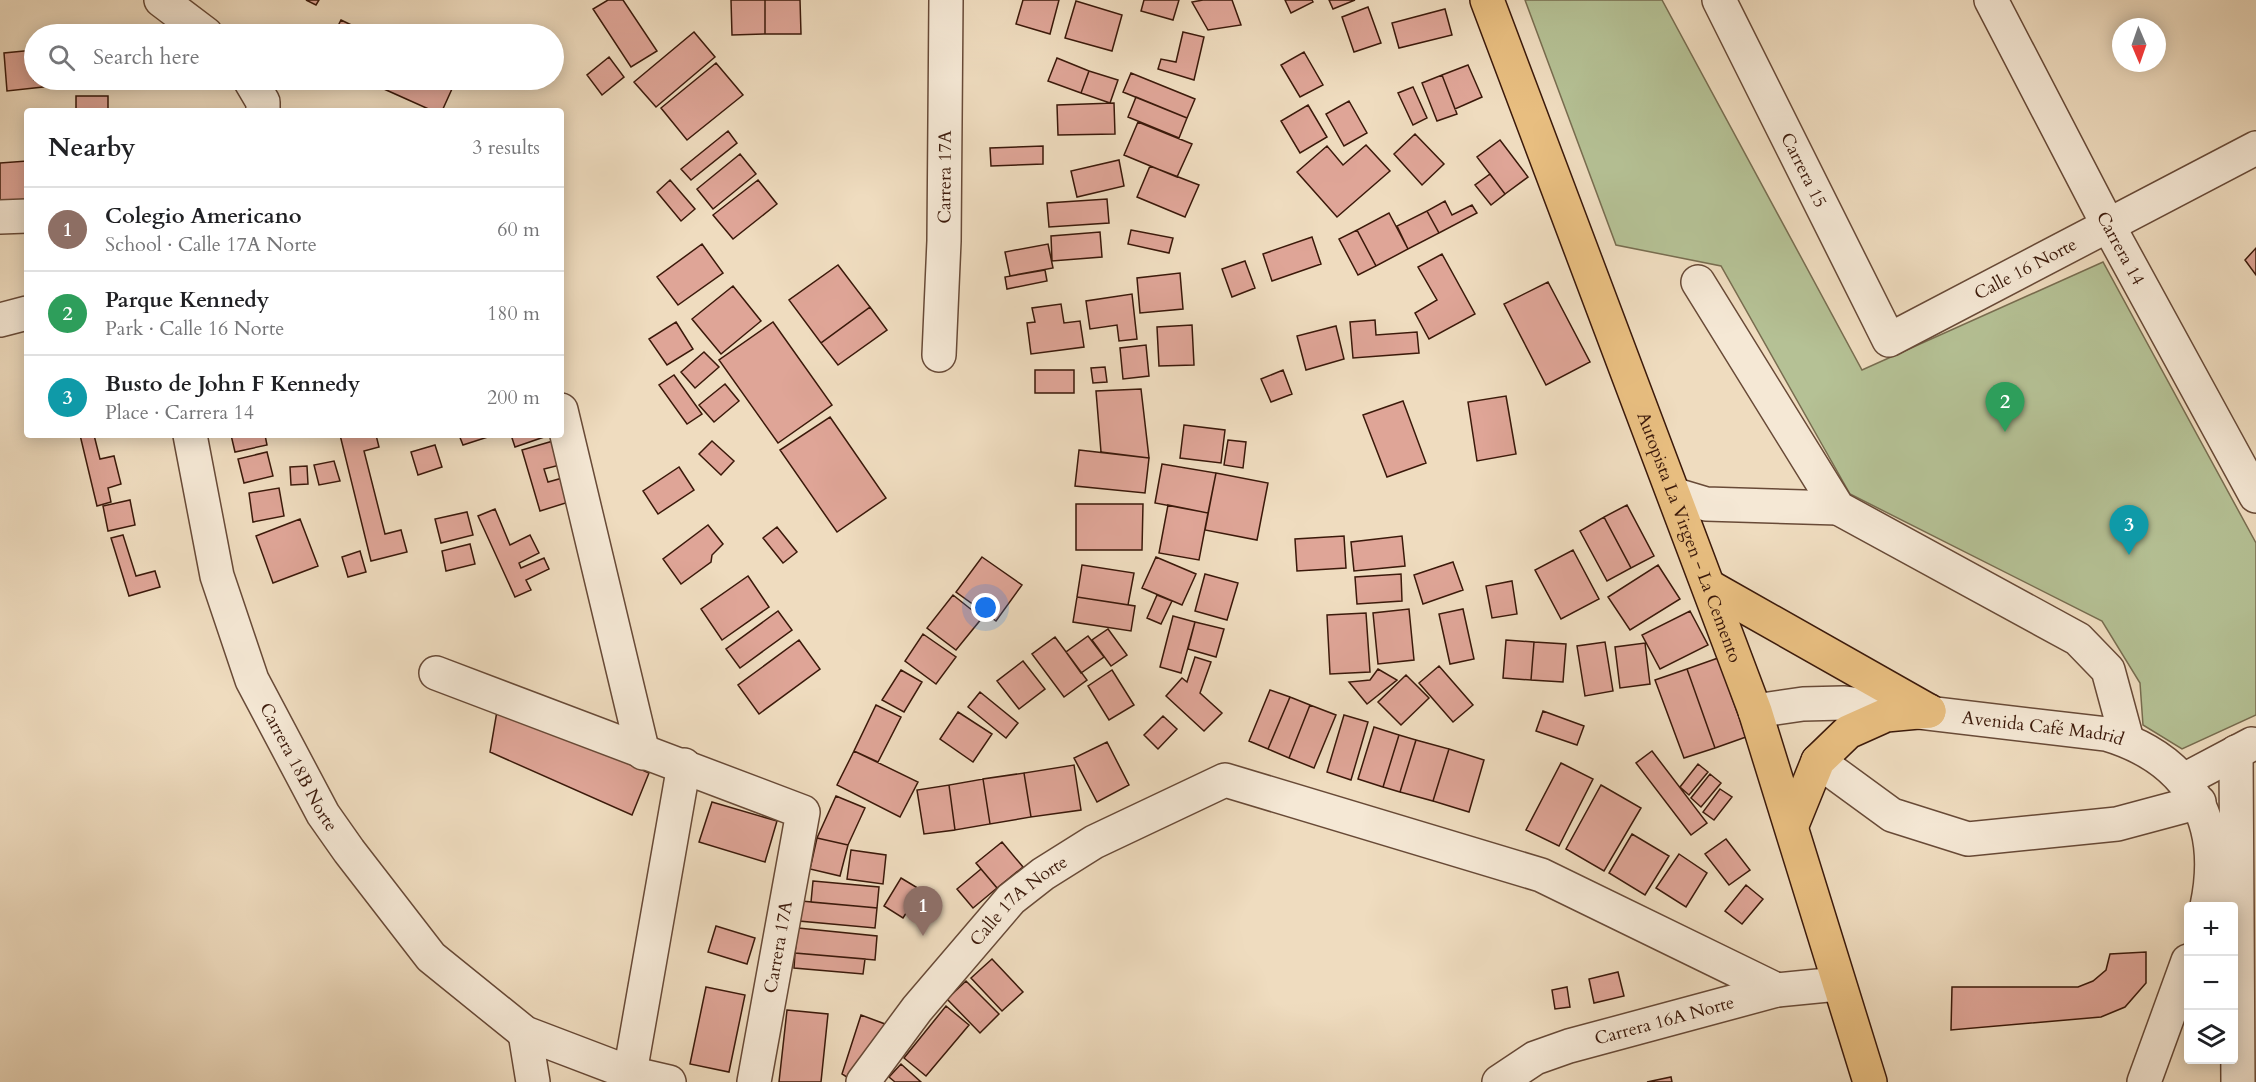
<!DOCTYPE html>
<html lang="en">
<head>
<meta charset="utf-8">
<style>
  body { margin:0; font-family:Cardo,serif; background:#f6f6f6; color:#202124 }
  .controls { position:absolute; right:18px; bottom:18px; display:grid; overflow:hidden; border-radius:6px; box-shadow:0 3px 15px #0003 }
  .controls button { width:54px; height:54px; display:grid; place-items:center; padding:0; border:0; border-bottom:2px solid #e0e0e0; background:#fff; color:#202124; font:30px sans-serif }
  .compass { position:absolute; left:2112px; top:18px; width:54px; height:54px; border-radius:50%; background:#fff; box-shadow:0 3px 15px #0003; rotate:178deg }
  .you { position:absolute; left:986px; top:608px; width:21px; height:21px; margin:-15px; border:4px solid #fff; border-radius:50%; background:#1a73e8; box-shadow:0 0 0 9px #1a73e833 }
  .badge { display:grid; place-items:center; width:39px; height:39px; border-radius:50%; background:#0b8043; color:#fff; font-size:20px; font-weight:700 }
  .pin { position:absolute; translate:-50% -50px; filter:drop-shadow(0 2px 3px #0008) }
  .pin::after { content:''; position:absolute; top:32px; width:21px; height:18px; background:inherit; clip-path:polygon(0 0,100% 0,50% 100%) }
  .list { margin:0; padding:0; list-style:none }
  h2 { display:flex; justify-content:space-between; align-items:center; height:78px; margin:0; padding:0 24px; font-size:26px }
  h2 small { font-size:20px; font-weight:400; color:#757577 }
  .list li { display:grid; grid-template-columns:39px 1fr auto; gap:18px; align-items:center; box-sizing:border-box; height:84px; padding:0 24px; border-top:2px solid #e0e0e0 }
  .list b { display:block; font-size:22px; white-space:nowrap }
  .list p { margin:0; font-size:20px; white-space:nowrap; color:#757577 }
  .list em { font-size:20px; font-style:normal; color:#757577 }
  .icon { flex:none; width:33px; height:33px; fill:none; stroke:currentColor; stroke-width:2; stroke-linecap:round; stroke-linejoin:round }
  .map { position:relative; flex:none; width:2256px; height:1082px; overflow:hidden }
  .search { position:absolute; background:#fff; box-shadow:0 3px 15px #0003; left:24px; top:24px; width:540px; height:66px; display:flex; align-items:center; gap:15px; box-sizing:border-box; padding:0 21px; border-radius:33px; color:#757577; font-size:22px }
  .panel { position:absolute; background:#fff; box-shadow:0 3px 15px #0003; left:24px; top:108px; width:540px; height:330px; border-radius:6px }
  .map>svg:first-child { display:block }
  .green { fill:#b5c195; stroke:#786d50; stroke-width:1.5 }
  .building { fill:#dfa597; stroke:#3b190a; stroke-width:1.5 }
  .lines { fill:none; stroke-linecap:round; stroke-linejoin:round }
  .minor-casing { stroke:#684a37; stroke-width:36 }
  .major-casing { stroke:#3b190a; stroke-width:36 }
  .minor { stroke:#f5e8d5; stroke-width:33 }
  .major { stroke:#e8be80; stroke-width:33 }
  .labels { text-anchor:middle; stroke-width:4.5; stroke-linejoin:round; paint-order:stroke }
  .street-label { font-size:18px; fill:#3b190a; stroke:#f5e8d5 }
</style>
</head>
<body>
<div class="map">
<svg width="2256" height="1082" viewBox="0 0 2256 1082">
  <rect width="100%" height="100%" fill="#efdcbf"/>
  <filter id="stains"><feTurbulence type="fractalNoise" baseFrequency=".00333" numOctaves="4"/><feColorMatrix values="0 0 0 0 .2 0 0 0 0 .09 0 0 0 0 .02 0 0 0 .5 -.17"/></filter>
  <radialGradient id="worn" r=".72"><stop offset=".6" stop-color="#630" stop-opacity="0"/><stop offset="1" stop-color="#630" stop-opacity=".3"/></radialGradient>
  <path class="green" d="M1525,0H1662L1862,370L2103,262L2256,543V715L2182,749L2143,725L2140,683L2102,621L1850,494L1721,266L1616,245Z"/>
  <path class="building" d="M306,0H319L316,5Z
    M608,0H623L657,51L631,67L593,9Z
    M731,0H765V34L732,35Z
    M765,0H800L801,34H765Z
    M1023,0H1059L1050,34L1016,24Z
    M1144,0H1179L1173,20L1141,11Z
    M1203,0H1232L1241,25L1208,30L1192,2Z
    M1285,0H1312L1313,2L1291,13Z
    M1329,0H1355L1333,9Z
    M1076,1L1122,15L1112,51L1065,38Z
    M1368,7L1381,43L1354,52L1342,17Z
    M1445,9L1452,35L1399,48L1392,23Z
    M341,20L370,34H334Z
    M694,32L715,57L656,107L634,82Z
    M1183,32L1204,37L1194,80L1158,69L1161,59L1176,62Z
    M34,50V80H51L52,86L7,91L4,53Z
    M1304,52L1323,85L1300,97L1281,65Z
    M609,57L624,77L602,95L587,75Z
    M1057,58L1089,71L1081,93L1048,81Z
    M716,63L743,95L687,140L661,108Z
    M1468,65L1482,97L1455,109L1442,75Z
    M1089,71L1118,80L1110,103L1081,93Z
    M1131,73L1195,99L1187,118L1123,92Z
    M1442,75L1457,114L1437,121L1422,83Z
    M59,80H128V84H59Z
    M388,80H456L442,111H433L384,89Z
    M1413,87L1427,118L1413,125L1398,93Z
    M76,96H108V111H76Z
    M1136,97L1187,118L1179,138L1128,117Z
    M1349,101L1367,133L1344,146L1326,114Z
    M1114,103L1115,134L1058,135L1057,105Z
    M1308,105L1327,137L1300,153L1281,121Z
    M1138,122L1192,144L1177,177L1124,155Z
    M728,131L737,143L691,180L681,169Z
    M1415,134L1444,164L1422,185L1394,154Z
    M1500,140L1528,177L1505,194L1477,157Z
    M1366,145L1390,171L1337,217L1297,172L1327,146L1343,165Z
    M1043,146V164L991,166L990,148Z
    M740,154L756,174L713,209L697,189Z
    M1119,160L1124,186L1077,197L1071,171Z
    M27,161V201L0,203V163Z
    M1150,166L1199,185L1185,217L1137,197Z
    M1490,174L1505,194L1491,205L1475,185Z
    M670,180L695,209L681,221L657,192Z
    M758,180L777,204L733,239L713,215Z
    M1107,199L1109,223L1049,227L1047,203Z
    M1445,201L1452,215L1472,205L1477,213L1439,233L1427,211Z
    M1427,211L1439,233L1408,249L1397,226Z
    M1389,213L1408,249L1376,266L1357,230Z
    M1131,230L1173,238L1169,253L1128,244Z
    M1357,230L1376,266L1358,275L1339,239Z
    M1100,232L1102,257L1052,261L1051,236Z
    M1312,237L1321,264L1272,281L1263,254Z
    M702,244L723,273L678,305L657,277Z
    M1048,244L1053,268L1010,276L1005,252Z
    M2256,248V275L2245,260Z
    M1442,254L1475,314L1429,339L1415,313L1437,300L1418,267Z
    M1245,261L1255,288L1232,297L1222,269Z
    M838,265L870,307L821,343L789,300Z
    M1045,270L1047,281L1007,289L1005,277Z
    M1180,273L1183,309L1140,313L1137,278Z
    M1548,282L1590,362L1546,385L1504,304Z
    M733,286L761,321L721,354L692,319Z
    M1132,294L1137,339L1119,341L1117,325L1090,329L1086,301Z
    M1061,304L1064,323L1080,321L1084,347L1031,354L1027,323L1035,322L1032,308Z
    M870,307L887,330L838,365L821,343Z
    M1375,320L1376,335L1417,332L1419,353L1353,358L1350,322Z
    M676,322L693,349L667,365L649,339Z
    M773,322L832,405L778,443L719,360Z
    M1192,325L1194,365L1159,366L1157,327Z
    M1336,326L1344,359L1306,370L1297,336Z
    M1146,345L1149,376L1123,379L1120,348Z
    M704,352L719,367L695,388L681,372Z
    M1105,367L1107,382L1093,383L1091,368Z
    M1035,370H1074V393H1035Z
    M1283,370L1292,394L1271,402L1261,379Z
    M674,375L702,414L687,424L659,385Z
    M725,384L739,401L714,422L699,405Z
    M1141,389L1149,458L1101,452L1096,391Z
    M1506,396L1516,454L1477,461L1468,402Z
    M1403,401L1426,463L1387,477L1363,415Z
    M830,417L886,498L837,532L780,450Z
    M1184,425L1225,430L1221,463L1180,458Z
    M80,435H94L100,459L114,456L121,484L108,488L111,502L97,506Z
    M231,435H265L267,445L235,452Z
    M340,435H376L379,447L364,451L385,534L401,530L407,552L371,561Z
    M459,435H491V436L463,445Z
    M511,435H550L515,447Z
    M1228,440L1246,442L1243,468L1224,465Z
    M553,441L560,465L544,469L548,482L566,477L572,501L540,511L522,450Z
    M712,441L734,461L721,475L699,454Z
    M435,445L442,467L418,475L411,452Z
    M1079,450L1149,458L1145,493L1075,486Z
    M267,452L273,476L244,483L238,459Z
    M334,461L340,481L319,485L314,465Z
    M1162,464L1216,473L1208,513L1155,503Z
    M307,466L308,484L291,485L290,467Z
    M679,467L694,490L658,514L643,491Z
    M1216,473L1268,483L1257,540L1205,530Z
    M279,488L284,516L253,522L249,493Z
    M130,500L135,525L108,531L103,506Z
    M1076,504H1143L1142,550H1076Z
    M1168,505L1208,513L1199,560L1159,553Z
    M1627,505L1654,556L1631,568L1604,517Z
    M495,509L510,545L530,535L539,553L519,563L521,568L544,558L549,569L526,580L531,590L515,597L478,516Z
    M467,512L473,535L441,543L435,519Z
    M1604,517L1631,568L1607,581L1580,531Z
    M300,519L318,566L273,583L256,536Z
    M708,525L723,544L712,555L711,562L681,584L663,559Z
    M777,527L797,552L783,563L763,538Z
    M123,535L136,576L155,571L160,587L129,596L111,538Z
    M1344,536L1346,568L1297,571L1295,539Z
    M1402,536L1405,566L1354,571L1351,542Z
    M470,544L475,564L446,571L442,551Z
    M1573,550L1599,599L1561,619L1535,570Z
    M360,551L366,572L348,577L342,557Z
    M982,557L1022,585L996,621L956,592Z
    M1156,557L1196,574L1182,605L1142,588Z
    M1453,562L1463,590L1423,604L1414,575Z
    M1082,565L1134,573L1128,605L1077,597Z
    M1658,565L1680,599L1630,630L1608,597Z
    M1205,574L1238,583L1227,620L1195,611Z
    M1401,574L1402,601L1357,604L1355,577Z
    M748,576L769,607L722,640L701,609Z
    M1512,581L1517,614L1492,618L1486,586Z
    M953,595L982,618L956,650L927,628Z
    M1157,595L1172,601L1161,624L1147,618Z
    M1077,597L1135,606L1131,631L1073,622Z
    M1409,609L1414,660L1378,664L1373,613Z
    M1463,609L1474,659L1450,664L1439,614Z
    M778,611L792,630L740,668L726,649Z
    M1690,611L1708,645L1660,669L1642,635Z
    M1366,613L1370,672L1330,674L1327,615Z
    M1173,616L1195,622L1181,673L1160,667Z
    M1195,622L1224,629L1216,657L1188,649Z
    M1108,629L1127,655L1111,666L1092,640Z
    M923,634L956,657L936,684L905,661Z
    M1088,636L1104,657L1081,673L1066,652Z
    M1055,637L1087,680L1064,697L1032,654Z
    M799,640L820,669L759,714L738,685Z
    M1506,640L1534,642L1531,680L1503,678Z
    M1534,642L1566,644L1563,682L1531,680Z
    M1605,642L1613,691L1585,696L1577,646Z
    M1645,643L1650,684L1620,688L1615,647Z
    M1195,657L1211,662L1200,693L1222,713L1204,731L1166,696L1182,678L1187,682Z
    M1718,658L1746,737L1715,748L1687,669Z
    M1023,661L1045,689L1019,709L997,681Z
    M1439,666L1473,705L1453,722L1419,683Z
    M1378,669L1397,680L1367,704L1349,682L1370,680Z
    M1687,669L1715,748L1684,758L1655,680Z
    M901,670L922,682L904,712L882,700Z
    M1112,670L1134,705L1109,720L1088,686Z
    M1406,675L1429,698L1401,725L1378,702Z
    M1270,690L1290,697L1268,749L1249,741Z
    M980,692L1018,723L1006,738L968,707Z
    M1290,697L1310,705L1289,758L1268,749Z
    M498,705L649,773L632,815L490,752Z
    M876,705L901,717L878,762L854,751Z
    M1310,705L1336,715L1314,768L1289,758Z
    M1543,711L1584,726L1577,745L1536,731Z
    M958,712L992,734L973,762L940,739Z
    M1344,715L1368,722L1351,780L1327,772Z
    M1163,716L1177,729L1158,749L1144,735Z
    M1374,727L1399,735L1383,787L1358,779Z
    M1399,735L1416,740L1400,792L1383,787Z
    M1416,740L1449,749L1433,801L1400,792Z
    M1107,742L1129,785L1097,802L1074,758Z
    M1449,749L1484,760L1469,812L1433,801Z
    M854,751L918,782L900,817L837,785Z
    M1652,751L1707,823L1691,835L1636,763Z
    M1561,763L1593,779L1559,846L1526,830Z
    M1698,764L1708,772L1689,795L1680,787Z
    M1074,765L1081,810L1031,817L1024,773Z
    M1024,773L1031,817L990,824L983,779Z
    M1710,774L1721,783L1701,807L1691,798Z
    M983,779L990,824L955,830L949,785Z
    M949,785L955,830L924,834L917,790Z
    M1601,785L1641,808L1604,871L1566,849Z
    M1720,789L1732,797L1714,820L1703,812Z
    M836,796L865,808L848,845L817,838Z
    M712,802L777,821L765,862L699,842Z
    M1632,834L1669,856L1645,895L1609,873Z
    M817,838L848,845L840,876L810,869Z
    M1726,839L1750,870L1729,885L1705,854Z
    M1002,842L1023,867L997,888L976,863Z
    M851,850L886,855L883,884L847,879Z
    M1679,854L1707,873L1686,907L1656,888Z
    M981,869L997,888L973,908L957,889Z
    M901,878L921,890L903,918L884,906Z
    M813,881L879,887L877,908L811,902Z
    M1746,885L1763,899L1742,924L1725,911Z
    M801,901L877,908L875,928L799,921Z
    M716,926L755,938L747,964L708,952Z
    M798,928L877,936L875,960L795,953Z
    M2146,952V983L2125,1007L2101,1017L1951,1030L1952,987H2078L2093,981L2106,970L2110,954Z
    M795,953L865,959L863,974L794,968Z
    M992,959L1023,992L1002,1011L971,978Z
    M1618,972L1624,996L1594,1003L1589,979Z
    M966,981L999,1014L980,1033L947,999Z
    M706,987L745,995L729,1072L690,1064Z
    M1567,987L1570,1007L1555,1009L1552,990Z
    M946,1006L969,1025L926,1076L904,1058Z
    M787,1010L828,1014L821,1082H779Z
    M861,1015L885,1024L853,1081L842,1074Z
    M901,1064L921,1082H895L889,1077Z
    M1671,1077L1672,1082H1647Z"/>
  <g class="lines">
    <g class="minor-casing">
      <g id="minor">
        <path d="M161,0L206,34"/>
        <path id="s1" d="M1719,0L1889,340L2256,148"/>
        <path id="s2" d="M1991,0L2108,225L2256,496"/>
        <path d="M250,80L263,102V111"/>
        <path d="M0,217L27,216"/>
        <path d="M1698,282L1838,508L2078,639L2108,670L2127,740"/>
        <path d="M0,320L27,313"/>
        <path id="s3" d="M939,355L944,241L946,0"/>
        <path d="M561,410L643,753"/>
        <path id="s4" d="M190,435L217,576L252,680L323,814L349,851L431,957L525,1033L630,1073L669,1082"/>
        <path d="M1676,495L1706,504L1838,508"/>
        <path d="M436,673L803,812L754,1082"/>
        <path id="s5" d="M1755,711L1803,704L1843,703L2106,734C2190,759 2225,821 2207,906"/>
        <path d="M2236,752L2238,1082"/>
        <path d="M1818,761L1892,815L1968,839L2117,824L2199,802"/>
        <path d="M2184,780L2252,744"/>
        <path d="M525,1033L533,1082"/>
        <path d="M630,1073L684,765"/>
        <path id="s6" d="M863,1082L917,1009L1011,899L1043,874L1094,842L1225,780L1541,875L1777,990"/>
        <path id="s7" d="M1499,1082L1535,1058L1569,1046L1777,990L1838,984"/>
        <path d="M2144,1082L2188,961"/>
      </g>
    </g>
    <g class="major-casing">
      <g id="major">
        <path id="s8" d="M1487,0L1755,711L1870,1082"/>
        <path d="M1710,587L1929,711"/>
        <path d="M1792,825L1818,761L1848,732L1886,715L1929,711"/>
      </g>
    </g>
    <use href="#minor" class="minor"/>
    <use href="#major" class="major"/>
  </g>
  <g class="labels">
    <g class="street-label">
      <text dy="6" stroke="none"><textPath href="#s1" startOffset="190">Carrera 15</textPath></text>
      <text dy="6" stroke="none"><textPath href="#s3" startOffset="178">Carrera 17A</textPath></text>
      <text dy="6" stroke="none"><textPath href="#s2" startOffset="280">Carrera 14</textPath></text>
      <text dy="6" stroke="none"><textPath href="#s1" startOffset="534">Calle 16 Norte</textPath></text>
      <text dy="6" stroke="none"><textPath href="#s8" startOffset="574">Autopista La Virgen - La Cemento</textPath></text>
      <text dy="6" stroke="none"><textPath href="#s5" startOffset="290">Avenida Café Madrid</textPath></text>
      <text dy="6" stroke="none"><textPath href="#s4" startOffset="352">Carrera 18B Norte</textPath></text>
      <text dy="6" stroke="none"><textPath href="#s6" startOffset="240">Calle 17A Norte</textPath></text>
      <text transform="translate(778 947) rotate(-80)" y="6">Carrera 17A</text>
      <text dy="6" stroke="none"><textPath href="#s7" startOffset="178">Carrera 16A Norte</textPath></text>
    </g>
  </g>
  <rect width="100%" height="100%" filter="url(#stains)"/>
  <rect width="100%" height="100%" fill="url(#worn)"/>
</svg>
<div class="controls">
<button>+</button>
<button>−</button>
<button><svg class="icon" aria-label="layers" viewBox="0 0 24 24"><path d="M12 4l9 5-9 5-9-5zM3 14l9 5 9-5"/></svg></button>
</div>
<svg class="compass" viewBox="-18 -18 36 36"><path d="M0-13l5 13h-10z" fill="#e53935"/><path d="M0 13l5-13h-10z" fill="#757577"/></svg>
<div class="you"></div>
<div class="pin badge" style="left:923px;top:936px;background:#8d6e63">1</div>
<div class="pin badge" style="left:2005px;top:432px;background:#2e9e5b">2</div>
<div class="pin badge" style="left:2129px;top:555px;background:#0f9aa8">3</div>
<div class="search"><svg class="icon" aria-label="search" viewBox="0 0 24 24"><circle cx="10" cy="10" r="6"/><path d="M15 15l6 6"/></svg>Search here</div>
<section class="panel">
<h2>Nearby<small>3 results</small></h2>
<ul class="list">
<li><span class="badge" style="background:#8d6e63">1</span><div><b>Colegio Americano</b><p>School · Calle 17A Norte</p></div><em>60 m</em></li>
<li><span class="badge" style="background:#2e9e5b">2</span><div><b>Parque Kennedy</b><p>Park · Calle 16 Norte</p></div><em>180 m</em></li>
<li><span class="badge" style="background:#0f9aa8">3</span><div><b>Busto de John F Kennedy</b><p>Place · Carrera 14</p></div><em>200 m</em></li>
</ul>
</section>
</div>
</body>
</html>
